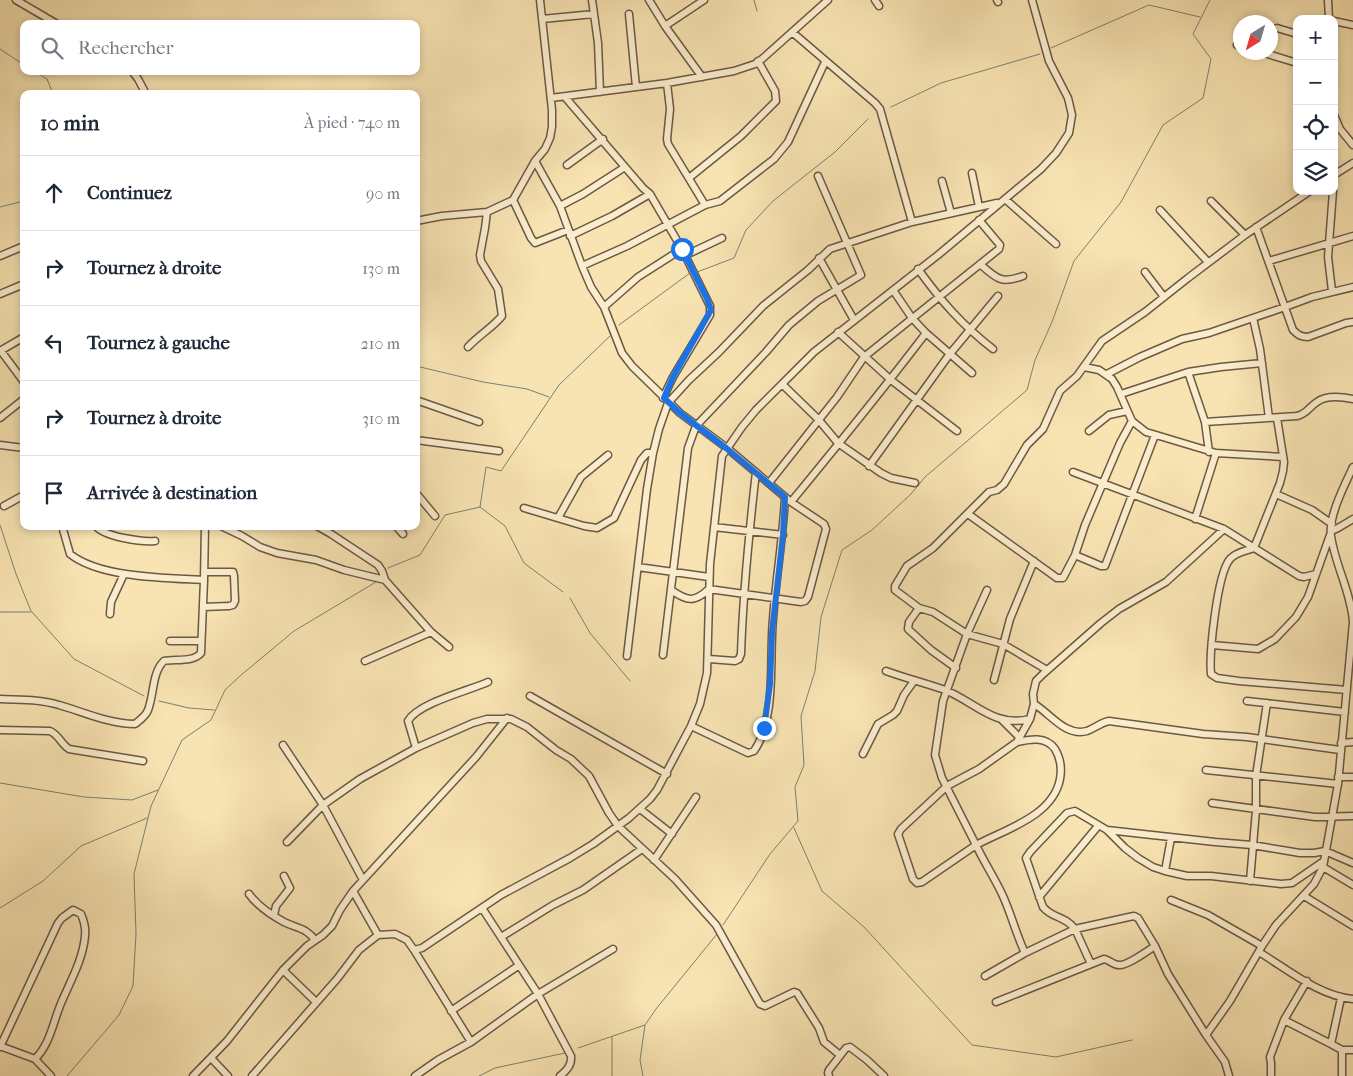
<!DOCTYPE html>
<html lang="fr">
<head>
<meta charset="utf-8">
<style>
  body { margin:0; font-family:"IM FELL French Canon",serif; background:#f6f6f7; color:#1f2937 }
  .controls { position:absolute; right:15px; top:15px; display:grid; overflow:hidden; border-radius:10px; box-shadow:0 2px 8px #0003 }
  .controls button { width:45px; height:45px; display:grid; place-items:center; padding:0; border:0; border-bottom:1px solid #e0e1e3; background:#fff; color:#1f2937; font:25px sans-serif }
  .compass { position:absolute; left:1233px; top:15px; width:45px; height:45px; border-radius:50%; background:#fff; box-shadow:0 2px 8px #0003; rotate:217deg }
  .stop { position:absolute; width:15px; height:15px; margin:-11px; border:4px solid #1a73e8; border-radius:50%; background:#fff }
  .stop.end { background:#1a73e8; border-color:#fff; box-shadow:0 1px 5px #0008 }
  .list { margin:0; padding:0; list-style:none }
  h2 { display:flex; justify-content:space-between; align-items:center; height:65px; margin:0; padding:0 20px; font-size:21px }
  h2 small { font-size:16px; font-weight:400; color:#747a83 }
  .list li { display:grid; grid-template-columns:32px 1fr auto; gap:15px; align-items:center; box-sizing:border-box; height:75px; padding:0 20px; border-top:1px solid #e0e1e3 }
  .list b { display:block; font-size:19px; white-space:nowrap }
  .list em { font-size:16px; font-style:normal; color:#747a83 }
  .icon { flex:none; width:28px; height:28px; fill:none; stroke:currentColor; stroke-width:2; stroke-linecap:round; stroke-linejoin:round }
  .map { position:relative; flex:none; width:1353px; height:1076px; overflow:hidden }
  .search { position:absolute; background:#fff; box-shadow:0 2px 8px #0003; left:20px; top:20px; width:400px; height:55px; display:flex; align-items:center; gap:12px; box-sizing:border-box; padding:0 18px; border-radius:10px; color:#747a83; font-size:19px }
  .panel { position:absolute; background:#fff; box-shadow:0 2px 8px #0003; left:20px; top:90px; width:400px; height:440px; border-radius:10px }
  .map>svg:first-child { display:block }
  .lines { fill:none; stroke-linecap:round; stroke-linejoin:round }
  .stream { stroke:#788371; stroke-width:1 }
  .minor-casing { stroke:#6c5844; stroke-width:9 }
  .minor { stroke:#faedcd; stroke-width:6 }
  .route { stroke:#1a73e8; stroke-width:6 }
</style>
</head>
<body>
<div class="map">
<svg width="1353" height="1076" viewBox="0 0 1353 1076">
  <rect width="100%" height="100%" fill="#f8e3b2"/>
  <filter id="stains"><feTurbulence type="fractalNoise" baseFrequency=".004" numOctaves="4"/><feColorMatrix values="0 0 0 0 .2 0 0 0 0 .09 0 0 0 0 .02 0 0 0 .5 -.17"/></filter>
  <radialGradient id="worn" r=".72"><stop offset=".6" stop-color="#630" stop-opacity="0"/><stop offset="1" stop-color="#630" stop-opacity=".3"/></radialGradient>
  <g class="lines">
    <path class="stream" d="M754,0L757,11
      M1051,48L1149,5L1200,17
      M0,49L24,65
      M34,71L47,79L53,94
      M891,107L941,83L1040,54
      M0,207L24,201
      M697,272L734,258L746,230L773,201L835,152L868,119
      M619,325L690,273
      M416,366L483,382L527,389L549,397
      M480,507L505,526L524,563L563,592
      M0,525L16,574L31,611
      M388,568L420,555L445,515L480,507L486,467L501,471L559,385L610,336
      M570,598L590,633L630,681
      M0,612H32L74,659L144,696
      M159,701L189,708L214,710
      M0,783L84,797L132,800L158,790
      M794,828L822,891L864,927L972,1045L1056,1057L1132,1040
      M0,908L43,881L81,846L147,818
      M723,925L770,854L798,821L795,787L804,765L801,716L815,671L821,617L842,550L872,530L911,494L925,477L1027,390L1035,360L1052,322L1074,261L1121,202L1163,125L1203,98L1211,59L1193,34L1210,0
      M578,1048L645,1025L656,1009L717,934
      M67,1076L119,1015L133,986L136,934L134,874L151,806L182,740L211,720L225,690L240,676L294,631L376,582
      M479,1076L495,1068L565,1053
      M612,1076V1037
      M643,1076L640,1060L645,1025"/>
    <g class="minor-casing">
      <path id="minor" d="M16,0L57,24
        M592,0L594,14
        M649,0L665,26L702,77
        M875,0L879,6
        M997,0L998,2
        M1328,0L1329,19
        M629,14L636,87
        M542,19L594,14L598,43L600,92
        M1334,21L1353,25
        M665,26L704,0
        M1277,28L1297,34
        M792,32L875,103L880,109L912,222
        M1237,45L1240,46
        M1261,52L1297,63
        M132,71L138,79L146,94
        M667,83L670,109L667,139L668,144L705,205
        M565,97L643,188L650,194L682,249L710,306V315L673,377L663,398
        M551,98L667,83L734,71L755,64L762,59L828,0
        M1334,115L1340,129L1353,145
        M535,161L560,206L582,266L591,287L604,307L622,353L632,366L680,413L727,448L791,502L824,524L826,529L808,597L805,601L801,602L709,589C694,603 687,601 671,590
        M567,165L603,139
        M972,173L979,207
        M1334,175L1353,163
        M689,178L741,136L776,101L775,91L758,61
        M942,181L951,213
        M1005,199L1056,244
        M513,200L531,238L535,243L568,230
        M1211,201L1245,235
        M560,206L583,194L625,167
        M1160,210L1208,262
        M416,221L442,216L487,212L513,200L535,161L545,149L550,138L552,127V110L540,0
        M1256,227L1293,330C1298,335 1301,337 1308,337L1346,323L1353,322
        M570,236L612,216L650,194
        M686,255L722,238
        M0,256L24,246
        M819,258L854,320
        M1269,261L1353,236
        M980,264C997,279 1001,284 1023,276
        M582,266L627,246L705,205L720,201L774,159L788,142L825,62
        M918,269C941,301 962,325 993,349
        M1145,272L1164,297
        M893,290L912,318L926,333L972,373
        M1332,291L1328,257L1333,191
        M0,294L24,284
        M604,307L638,277L682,249
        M1253,318L1260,349L1269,418
        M838,332L891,380L957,431
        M468,347C479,335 492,328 502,316L498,289L481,261L480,255L485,228L487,212
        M0,351L24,337
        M1,351L24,382
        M1084,367L1099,370L1112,379L1117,387L1132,421L1146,432L1216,453L1283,457
        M1188,372L1205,422L1209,452
        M1107,374L1140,357L1182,339L1209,333L1285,307L1312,297L1353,287
        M782,384L818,419L838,443L881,473L891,478L915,483
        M1121,394L1188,372L1221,367L1262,363
        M416,400L479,422
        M0,418L24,399
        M1277,418L1284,462L1283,471L1280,483L1254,548C1246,551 1236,552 1230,559C1217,574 1209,654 1211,674L1217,678L1239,681L1347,690
        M1205,422L1297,416C1307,414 1309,407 1317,402C1326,395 1343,397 1353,399
        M1089,431L1109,415L1127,411
        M416,440L499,451
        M0,445L24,448
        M869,466L949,355L998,296
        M1073,472L1224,529L1299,576L1304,577L1316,574
        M769,483L837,397L864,357L999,249L1000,245L979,220
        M416,493L435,516
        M1276,494L1312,510L1332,524
        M791,502C837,446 882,391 926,333
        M4,506L24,495
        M524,508L584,526L597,528L614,518L641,460L647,453H653
        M968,514L1057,578H1063L1075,555L1085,525L1120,443L1132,421
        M558,518L581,477L608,455
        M1195,519L1216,453
        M62,526L70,554C100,578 166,578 204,580L205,526
        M96,526C104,537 142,542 155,541
        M221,526L242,536L260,547L277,553L316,560L344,570L385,580L431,632L449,647
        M317,526L331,534L378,565L382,571L385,580
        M396,526L403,534
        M714,527L783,535
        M1331,531L1338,528L1353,519
        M1075,555L1101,566H1105L1155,435
        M638,567L709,577
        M987,590L967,634L943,701L935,755L942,778L976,845C1006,829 1053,816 1060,779C1062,768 1061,759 1055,749C1046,736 1030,739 1017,742
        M203,607L229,606L233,605L235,601L234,576L233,572H204
        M919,608L909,622L908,629L931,650L956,668
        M110,614L111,602L124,574
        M170,641H201
        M1212,645L1258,649L1275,639L1296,617L1308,597L1330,535
        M663,655L688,448L696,426L766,352L789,325L818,301L861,275L818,176
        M627,656L647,489L653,453L659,429L668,403L689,380L719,352L763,306L808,270L830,249L912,222L997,203
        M709,659L735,661L739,659L741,654C743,593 749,533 756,472
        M365,661L431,632
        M1047,670L1003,644L967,634L933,612L919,608L895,590V586L907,566L933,548L989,492L997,490L1004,484L1027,445L1043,429L1060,391L1077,376L1102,341L1145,312L1188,278L1245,235L1310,191
        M886,671C905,678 925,683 945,690C975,702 994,728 1030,719
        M994,680L1010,619L1034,561
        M530,696L667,774
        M0,699C20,700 40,699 59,705C84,712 109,724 135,724C140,720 146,716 148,710C154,695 152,672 164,661C176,659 194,662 201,653L204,580
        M1247,701L1345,712
        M1034,704C1050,713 1065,737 1087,731C1095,728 1100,723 1109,721L1203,734L1247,737L1340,750
        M1002,720L1020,738
        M691,726L748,753L754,751C777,718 769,658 773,619C776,578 783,538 785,497
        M0,730L50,731C59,735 61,744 69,749L143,761
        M1341,743L1353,742
        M283,745L323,805L363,880
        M416,748L408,721C418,703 468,691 488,682
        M863,754L878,724L893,715L897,711L904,695L914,681
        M1206,770L1338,784
        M1338,777H1353
        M1212,803L1315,817L1353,816
        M640,809L672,834
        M1107,830L1215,842L1252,845L1300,853H1314L1325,851L1353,863
        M287,842L323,805L360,779L416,748L473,723L487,719H511L527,727L556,750L571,759L589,776L609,813L618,826L675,879L716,925L760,1004L765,1006L794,992L797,993L819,1028L824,1042L840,1055
        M654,860L696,797
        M1323,867L1353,885
        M1165,871L1171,838
        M1250,881L1256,810V776L1267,703
        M353,891L378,935
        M249,894C257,905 273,916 284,922C298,929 305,927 315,940
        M1304,896L1353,926
        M1039,897L1098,826
        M1171,900L1208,915L1262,946
        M482,908L538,994L571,1056C572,1065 567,1070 560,1076
        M274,915L276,906L290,888L284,876
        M501,937L553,905L583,890L642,849
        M414,950L471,1042
        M1259,952C1287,969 1319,996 1353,999
        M1025,953C1016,934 1011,913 1002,894C994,877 984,862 976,845L922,882L917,883L913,879L898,834L901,829L947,786L979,769L1017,742L1030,719L1034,704L1033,694L1036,681L1043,674L1101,623L1119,609L1166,582L1224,529
        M283,970L316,1002
        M985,976L1025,953L1075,929L1091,964
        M1307,981L1284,1020L1331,1044
        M1341,998L1331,1044L1342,1050V1076
        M996,1002L1104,959C1110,960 1113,965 1119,965C1127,966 1147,951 1155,946
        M451,1011L518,966
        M1206,1035L1168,974L1155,946L1138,918L1134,916L1129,917L1075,929C1064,915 1053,919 1043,907L1026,858L1030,852L1067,813L1075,811L1107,830L1125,848L1138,858L1153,867L1165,871L1187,876H1211L1281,884L1292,883L1324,861
        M0,1046L35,1059L51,1076
        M0,1047L58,923L62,918L73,910L81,914C84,921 86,928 85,936C83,959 71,980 62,1001C53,1021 51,1043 35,1059
        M1342,1050H1353
        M211,1058L228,1076
        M193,1076L227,1041L283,970L307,946L323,935L332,926L340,910L353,891L476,757L507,718
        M252,1076L337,979L359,950L378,935L395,934L407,940L414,950L422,948L501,895L570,858L593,844L629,818L650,799L657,790L691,726L700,704L707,673L710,564L722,456L742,427L756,410L814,352L938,255L1041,169L1056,153L1069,133L1072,115L1068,98L1049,61L1032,0
        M415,1076L438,1060L471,1042L538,994L613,949
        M829,1076L828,1073L829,1070L846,1048L850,1047L867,1060L884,1076
        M1229,1076L1225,1062L1206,1035L1230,1001L1262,946L1276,925L1314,884L1323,867L1338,784L1353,622C1351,592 1335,565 1331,536C1328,517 1345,484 1353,467
        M1271,1076V1063L1270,1057L1284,1020"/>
    </g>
    <use href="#minor" class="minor"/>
  </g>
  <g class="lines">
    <path class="route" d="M682,249L707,299L711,310L673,377L664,398L680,413L726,448L785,497L783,535L772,632L770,684L764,728"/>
  </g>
  <rect width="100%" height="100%" filter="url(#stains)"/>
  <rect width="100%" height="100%" fill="url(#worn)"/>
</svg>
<div class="controls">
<button>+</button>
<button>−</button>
<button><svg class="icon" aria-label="locate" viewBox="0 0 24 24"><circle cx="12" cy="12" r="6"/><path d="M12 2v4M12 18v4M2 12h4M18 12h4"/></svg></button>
<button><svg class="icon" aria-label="layers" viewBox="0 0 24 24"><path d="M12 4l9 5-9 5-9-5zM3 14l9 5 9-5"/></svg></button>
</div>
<svg class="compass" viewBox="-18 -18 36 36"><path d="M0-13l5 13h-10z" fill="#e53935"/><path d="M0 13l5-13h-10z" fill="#747a83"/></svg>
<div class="stop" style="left:682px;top:249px"></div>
<div class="stop end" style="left:764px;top:728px"></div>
<div class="search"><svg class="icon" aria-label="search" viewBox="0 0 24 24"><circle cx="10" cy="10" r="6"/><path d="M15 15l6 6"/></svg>Rechercher</div>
<section class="panel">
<h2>10 min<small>À pied · 740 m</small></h2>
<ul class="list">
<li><svg class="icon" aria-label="ahead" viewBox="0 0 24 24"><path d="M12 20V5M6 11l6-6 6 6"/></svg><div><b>Continuez</b></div><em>90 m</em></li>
<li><svg class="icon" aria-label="right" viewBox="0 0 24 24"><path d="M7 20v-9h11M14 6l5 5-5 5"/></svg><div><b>Tournez à droite</b></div><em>130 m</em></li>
<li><svg class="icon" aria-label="left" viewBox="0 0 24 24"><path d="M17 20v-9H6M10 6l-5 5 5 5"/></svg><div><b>Tournez à gauche</b></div><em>210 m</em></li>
<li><svg class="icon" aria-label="right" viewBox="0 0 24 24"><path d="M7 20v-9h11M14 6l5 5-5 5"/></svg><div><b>Tournez à droite</b></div><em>310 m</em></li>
<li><svg class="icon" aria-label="arrive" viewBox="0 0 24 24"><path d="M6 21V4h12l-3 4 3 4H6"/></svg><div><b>Arrivée à destination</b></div></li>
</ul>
</section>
</div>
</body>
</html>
